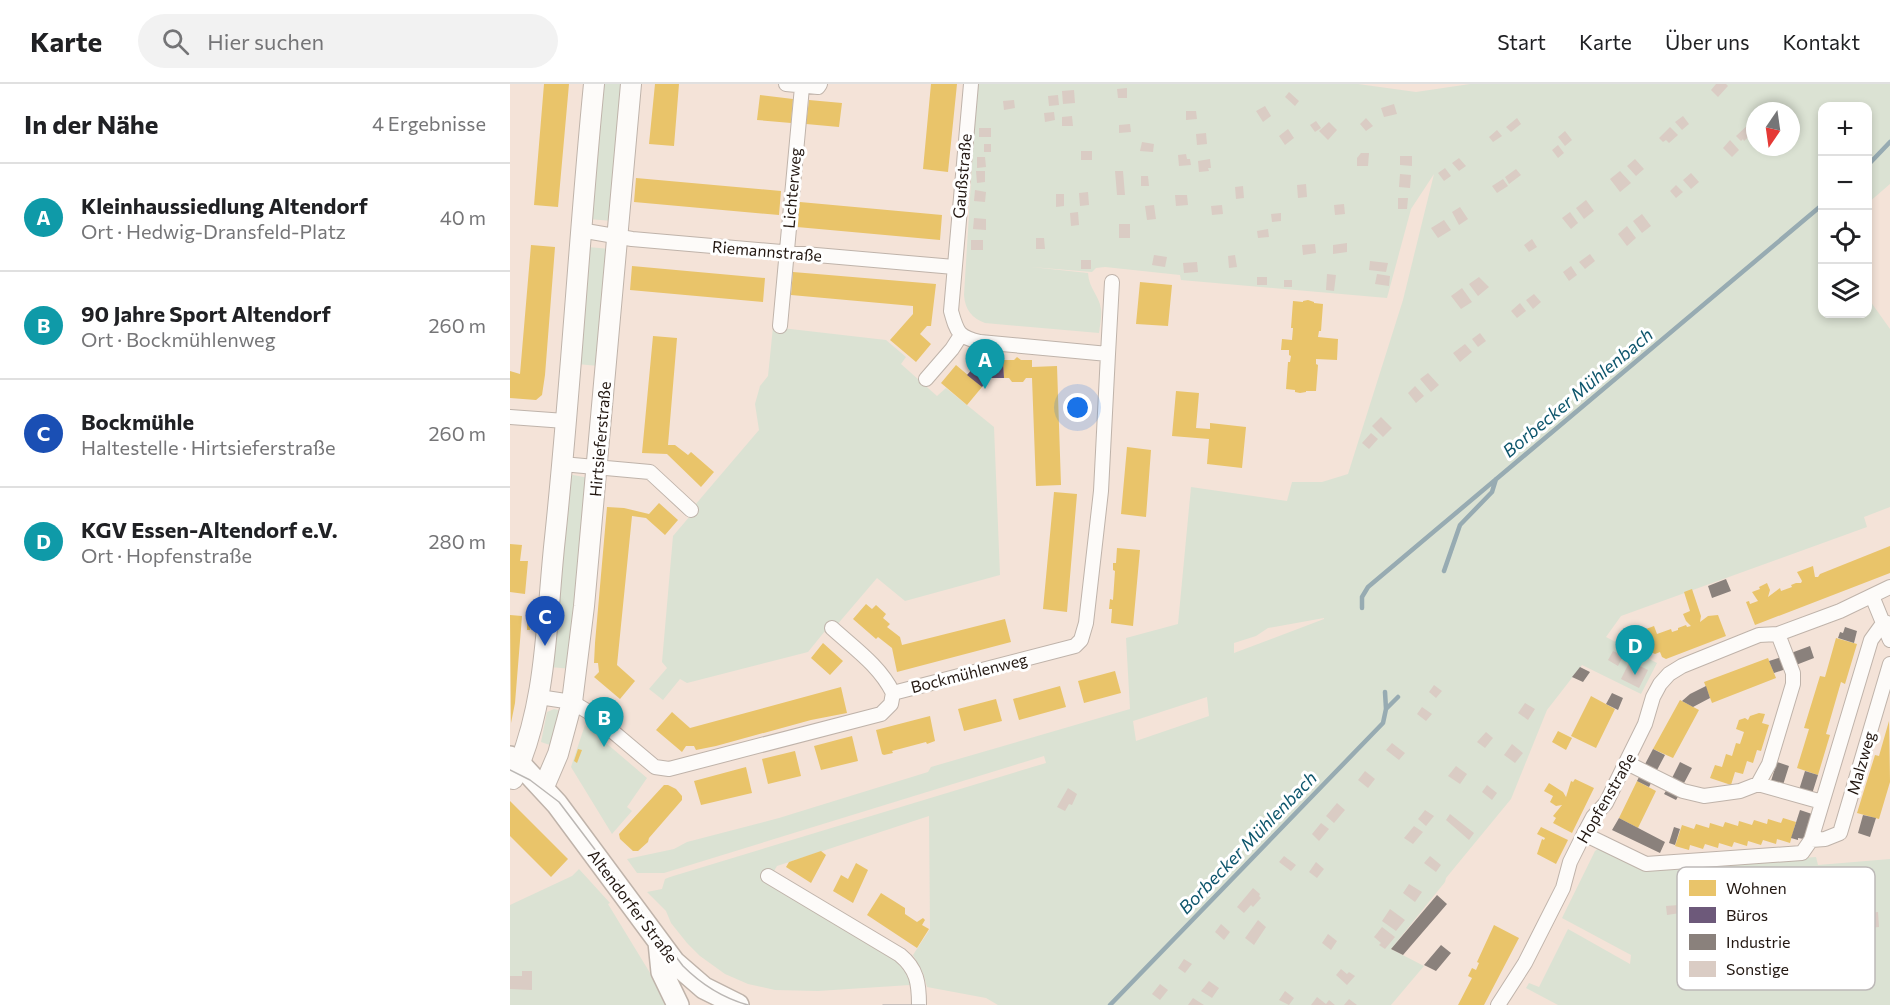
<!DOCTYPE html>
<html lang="de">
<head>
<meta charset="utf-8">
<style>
  body { margin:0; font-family:Commissioner,sans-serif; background:#f2f2f2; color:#202124 }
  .controls { position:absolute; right:18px; top:18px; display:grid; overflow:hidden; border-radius:12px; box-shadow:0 3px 9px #0003 }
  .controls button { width:54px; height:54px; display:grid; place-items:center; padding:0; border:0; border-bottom:2px solid #e0e0e0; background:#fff; color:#202124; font:30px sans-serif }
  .compass { position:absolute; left:1236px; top:18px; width:54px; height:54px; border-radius:50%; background:#fff; box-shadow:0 3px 9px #0003; rotate:193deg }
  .you { position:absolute; left:568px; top:324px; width:21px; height:21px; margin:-15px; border:4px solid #fff; border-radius:50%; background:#1a73e8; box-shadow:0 0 0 9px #1a73e833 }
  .badge { display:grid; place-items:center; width:39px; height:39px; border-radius:50%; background:#6c5e57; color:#fff; font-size:20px; font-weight:700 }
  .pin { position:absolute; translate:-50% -50px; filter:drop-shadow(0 2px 3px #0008) }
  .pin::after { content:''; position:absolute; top:32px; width:21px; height:18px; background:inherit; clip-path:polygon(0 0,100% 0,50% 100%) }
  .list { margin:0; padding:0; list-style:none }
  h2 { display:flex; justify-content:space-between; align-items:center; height:78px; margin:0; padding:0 24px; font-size:26px }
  h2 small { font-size:20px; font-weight:400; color:#757577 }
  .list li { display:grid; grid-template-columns:39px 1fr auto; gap:18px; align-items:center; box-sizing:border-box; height:108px; padding:0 24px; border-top:2px solid #e0e0e0 }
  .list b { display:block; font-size:22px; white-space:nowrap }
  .list p { margin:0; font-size:20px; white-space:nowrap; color:#757577 }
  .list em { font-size:20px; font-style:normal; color:#757577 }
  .icon { flex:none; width:33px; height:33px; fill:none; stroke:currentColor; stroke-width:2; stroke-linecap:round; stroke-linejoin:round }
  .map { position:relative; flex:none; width:1380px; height:921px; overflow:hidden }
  header { display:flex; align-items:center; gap:36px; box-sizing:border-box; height:84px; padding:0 30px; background:#fff; border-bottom:2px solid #e0e0e0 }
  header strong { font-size:28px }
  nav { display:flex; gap:33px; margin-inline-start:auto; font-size:21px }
  .search { width:420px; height:54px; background:#f2f2f2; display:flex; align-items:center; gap:15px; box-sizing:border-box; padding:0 21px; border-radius:33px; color:#757577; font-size:22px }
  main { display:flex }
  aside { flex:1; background:#fff }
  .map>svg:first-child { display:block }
  .green { fill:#dbe2d3; fill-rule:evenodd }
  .homes { fill:#e9c46a }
  .offices { fill:#6d597a }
  .industry { fill:#8a817c }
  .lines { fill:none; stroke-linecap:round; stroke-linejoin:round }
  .stream { stroke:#97abb2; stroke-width:4.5 }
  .building { fill:#daccc4 }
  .street-casing { stroke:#bfb3aa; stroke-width:16 }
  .secondary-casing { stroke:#bfb3aa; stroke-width:22 }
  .primary-casing { stroke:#bfb3aa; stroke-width:24 }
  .street { stroke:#fdfbf9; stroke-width:14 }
  .secondary { stroke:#fdfbf9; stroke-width:20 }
  .primary { stroke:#fdfbf9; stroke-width:21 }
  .tram { stroke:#bbb7b4; stroke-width:1.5 }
  .labels { text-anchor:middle; stroke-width:6; stroke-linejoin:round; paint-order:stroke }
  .street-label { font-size:16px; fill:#221711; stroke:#fff }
  .water-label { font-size:18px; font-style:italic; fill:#0d556c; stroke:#fff }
  .key { fill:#fff; stroke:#bdb9b8; stroke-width:1.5 }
  .key-label { font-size:16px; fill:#221711 }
</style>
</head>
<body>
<header>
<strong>Karte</strong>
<div class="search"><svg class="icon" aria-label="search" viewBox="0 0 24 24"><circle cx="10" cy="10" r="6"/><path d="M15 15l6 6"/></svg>Hier suchen</div>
<nav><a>Start</a><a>Karte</a><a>Über uns</a><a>Kontakt</a></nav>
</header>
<main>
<aside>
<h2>In der Nähe<small>4 Ergebnisse</small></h2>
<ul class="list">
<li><span class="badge" style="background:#0f9aa8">A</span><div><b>Kleinhaussiedlung Altendorf</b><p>Ort · Hedwig-Dransfeld-Platz</p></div><em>40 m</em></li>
<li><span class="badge" style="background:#0f9aa8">B</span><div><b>90 Jahre Sport Altendorf</b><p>Ort · Bockmühlenweg</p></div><em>260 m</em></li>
<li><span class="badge" style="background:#1a4fb4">C</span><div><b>Bockmühle</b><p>Haltestelle · Hirtsieferstraße</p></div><em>260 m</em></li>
<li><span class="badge" style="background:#0f9aa8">D</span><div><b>KGV Essen-Altendorf e.V.</b><p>Ort · Hopfenstraße</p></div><em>280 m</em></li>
</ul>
</aside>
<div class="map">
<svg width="1380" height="921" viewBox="0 0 1380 921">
  <rect width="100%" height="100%" fill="#f4e3d8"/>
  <path class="green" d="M91,0H114L102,137L79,135Z
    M467,0H848L906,8L960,0H1380V100L1358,119V22H1312V230H1358V214L1380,245V423L1354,433L1357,443L1111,532L1096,553L1147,579L1131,610L1072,581L1037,626L1001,715L936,794L935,798L881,865L914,882L881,921H488L476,914L417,903L413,889L403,871L420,845L419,732L267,782L257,799L388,877L397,889L400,901L308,907L265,906L238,900L215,890L190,872L177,859L161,839L156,827L137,808L152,805L155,795L160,793L536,679L534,672L154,789H127L117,775L164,765L177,758L269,734L418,688L421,683L620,625L616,554L668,540L681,403L777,417L782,398H812L838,390L893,216L924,90L901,125L877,214L671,196L670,191L595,183L586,184L582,188L521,183L578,189C579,205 589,211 591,225C592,232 590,241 589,249L475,239C462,234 455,226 454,211ZM1245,27H1281V63H1245ZM814,534V535L724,569V559L746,552L758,544ZM697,613L699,632L626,657L623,637Z
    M78,163L100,165L89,282L67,280Z
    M263,243L376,256L396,273L391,280L427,312L436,304L484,343L490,491L395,517L367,494L326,542L315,547L298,568L177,599L170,595L153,616L139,605L157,584L152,578L163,452L180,432L185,421L249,346L245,320L250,302L258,292Z
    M58,390L79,394L62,585L40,583Z
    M44,625L48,626L53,631L40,661L31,658L37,628Z
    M75,641L137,694L117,723L122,727L102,750L61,683Z
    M1089,764L1135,785L1306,773L1308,781L1380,775V921H1048L1016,904L1019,899L1029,903L1058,845L1120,880L1121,871L1052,834L1085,767Z
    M69,785L100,819L98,820L148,902L157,921H0V821L62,792Z"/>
  <path class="homes" d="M34,0H59L48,123L24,121Z
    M145,0H169L164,62L139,60Z
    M421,0H447L438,88L413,85Z
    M250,11L283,15L281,39L247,36Z
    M299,16L332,19L329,43L296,40Z
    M126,94L271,107L269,131L124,118Z
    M290,118L432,131L430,156L287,143Z
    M21,161L45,163L35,291L32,311L26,316L0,314V287L10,290Z
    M122,182L255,194L253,218L120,206Z
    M283,188L426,200L421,242H417L410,250L421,260L406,278L380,256L403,230V222L281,211Z
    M630,198L662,201L658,242L626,240Z
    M798,216L804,218V219L813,220L811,247H809L808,253L828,255L827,276L806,275V280L808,281L806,307H796V308L790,309L785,308V306L776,305L778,278H780L781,272L779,271V266H771L772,255L782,256L783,244H781L783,217L793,218V217Z
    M143,252L167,254L158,361H165L178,371L181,368L204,388L191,403L157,370L132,369Z
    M507,273L511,276H522V283L547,282L551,401L526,402L522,294H516L513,298H502L499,294H494L493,276H504Z
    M446,281L472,303L457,321L431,299Z
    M666,307L689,309L686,344L700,345V339L736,343L732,384L697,380L699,355L662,352Z
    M617,363L641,366L636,433L611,430Z
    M544,408L567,410L557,528L533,525Z
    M149,419L168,436L155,451L136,434L122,432L107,581L125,597L110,615L84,593L89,588L88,579H84L85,559L97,423L114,424L139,430Z
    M0,460L12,461L10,477H18L15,510L0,508Z
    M1380,462V489L1245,541L1236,518L1239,517L1240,520L1248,517L1242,508L1250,505L1249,503L1257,499L1260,506L1258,513L1270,504L1271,507L1282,503L1281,501L1286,499H1291L1292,497L1287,488L1303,482L1305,493H1308L1310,490Z
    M607,464L630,466L623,542L601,539L602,525H599L600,515L603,516L605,487L603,486V479H606Z
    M1182,505L1191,532L1190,538L1198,532L1208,531L1216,552L1156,575L1152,573L1150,568L1145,570L1141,568L1139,564L1134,566L1128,548L1144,542L1147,550L1161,545L1162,548L1168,546V544L1176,541L1177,543L1181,542L1176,537L1173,530L1180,527L1174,508Z
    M356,520L362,525L366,521L376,530L373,534L380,540L377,543L390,553L392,561L495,535L501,558L387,588L382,564L368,553L366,555L343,535Z
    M0,531L12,532L5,619L1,639Z
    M17,536L21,537L20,546H17Z
    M1326,554L1347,560L1335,600L1331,598L1316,650L1320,651L1308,691L1287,684L1299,645L1294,644L1310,592L1315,593Z
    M313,559L333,577L320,591L301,574Z
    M1258,574L1266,594L1202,619L1194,598Z
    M605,587L611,609L574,619L568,597Z
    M550,602L556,623L509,636L503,615Z
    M331,603L337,629L301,636L206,662L186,666L184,662H176L172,668L146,646L162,628L180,644Z
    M1081,612L1105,625L1086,664L1061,652Z
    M486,615L492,637L454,647L448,625Z
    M1170,616L1189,626L1163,674L1143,665Z
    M1249,629L1255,630L1252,639L1259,641L1251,667L1247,666L1243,679L1237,677L1233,690L1225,688L1221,701L1200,694L1205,681L1212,683L1216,670L1222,672L1226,659L1230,660L1234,648L1226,645L1229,636L1235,634L1238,636L1240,632Z
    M420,632L425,657L417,660L416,658L382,667L383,669L374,671L372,670L366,646Z
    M1379,637L1380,698L1369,735L1347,729L1365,671L1369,672Z
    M1048,647L1062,654L1056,666L1042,658Z
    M342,652L348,677L311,686L304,662Z
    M68,665L72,666L67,679L64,677Z
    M285,667L291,692L258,700L252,675Z
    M236,683L242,709L191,721L184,697Z
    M1065,695L1084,704L1062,749L1043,739L1046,734L1043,732L1052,721L1046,722L1040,718L1043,712L1034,707L1039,699L1053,708L1056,713L1061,697L1063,698Z
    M1127,697L1146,707L1128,744L1109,734Z
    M154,701H158L166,705L172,712V716L139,754L138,758L128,767H123L110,755L109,750Z
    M0,717L58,775L41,793L0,752Z
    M1273,734L1286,738L1280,759L1267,755L1266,760L1253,756L1251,761L1238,757L1237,762L1224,758L1222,763L1209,759L1208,764L1195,760L1193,765L1180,761L1179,766L1165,762L1172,741L1184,745L1186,740L1199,744L1200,739L1213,743L1215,738L1228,742L1229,737L1242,741L1244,736L1257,740L1258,735L1271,739Z
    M1031,743L1058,756L1046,780L1027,770L1032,755L1034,756L1035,754L1027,750Z
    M311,767L316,771L301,799L276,783L279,778Z
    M346,779L358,786L343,819L323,807L331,791L338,795Z
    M371,809L395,824V830L407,838L413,834L415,836L412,841L419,845L407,864L357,831Z
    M984,841L1009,854L974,921H948L962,894L958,892L962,884L966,886L969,879L967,878Z"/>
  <path class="offices" d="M479,273L483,276H493L494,294H480L472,303L457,291L464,283V277H475Z"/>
  <path class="industry" d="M1216,495L1221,507L1202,514L1198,502Z
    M1335,543L1347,547L1344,559L1328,554L1330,548L1333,549Z
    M1300,562L1304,574L1286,581L1281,569Z
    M1272,573L1276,585L1264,589L1259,577Z
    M1070,583L1080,588L1073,598L1062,593Z
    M1196,602L1200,614L1183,623L1172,617L1180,610Z
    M1102,609L1113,614L1108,626L1096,620Z
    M1143,665L1155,671L1146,688L1134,682Z
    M1170,678L1182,684L1173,701L1161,696Z
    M1267,678L1279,682L1273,701L1261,697Z
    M1295,687L1308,691L1302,710L1289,706Z
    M1130,691L1142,697L1139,703L1127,697Z
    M1157,705L1169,711L1166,716L1154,710Z
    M1290,726L1302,730L1294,755L1288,754V756L1281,754Z
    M1353,731L1366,734L1360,753L1348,749Z
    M1109,734L1155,758L1150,769L1102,746Z
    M1164,743L1170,745L1165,761L1159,759Z
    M927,811L937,820L893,871L881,865Z
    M931,861L941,869L926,887L914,881Z"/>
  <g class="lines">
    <path class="stream" d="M1358,81L1380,58
      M934,487L950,441L982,408L986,395
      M852,524V513L858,503L1312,121
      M876,625L888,613
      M600,921L873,639L876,625L875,608"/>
  </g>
  <path class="building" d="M1206,0H1216L1218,2L1208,13L1201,6Z
    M617,4V14H608L607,5Z
    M564,6L565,19L553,20L552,7Z
    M779,8L789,17L785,22L775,13Z
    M548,11L549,21L539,22L538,12Z
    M504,16L505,24L494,26L493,17Z
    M884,20L887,30L874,33L871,24Z
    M755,22L761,32L753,38L746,27Z
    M676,27H686L687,35L676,36Z
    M544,28L545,36L535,38L534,29Z
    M562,32L563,42H552V33Z
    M1173,32L1179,40L1172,46L1165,38Z
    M856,34L863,42L856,47L850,40Z
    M1007,34L1011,40L1001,48L996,43Z
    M806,37L811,44L805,48L800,41Z
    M819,38L827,46L818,56L809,47Z
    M620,40L621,48L609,49V41Z
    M1239,40L1244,45V48L1234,57L1233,55L1231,57L1226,52Z
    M1160,43L1168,51L1159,59L1156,56L1153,58L1149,54Z
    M469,44H481V53H469Z
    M778,45L784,54L775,61L769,52Z
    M987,46L992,52L983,58L979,53Z
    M1055,47L1062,56L1055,62L1048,53Z
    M696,49L697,60L687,61L686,50Z
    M1220,56L1229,66L1222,73L1213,64Z
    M632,58L644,60L643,68L630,67Z
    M474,60H481V68H474Z
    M1048,61L1054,69L1048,74L1042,66Z
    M571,67H582V76H571Z
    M851,69H859L858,82H847V74Z
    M676,70L677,75H680L681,81L669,82L668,71Z
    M890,72H902V82L890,81Z
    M467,73H475L476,83L467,84Z
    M949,74L956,82L949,87L942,79Z
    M700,75L701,84H698L699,87L689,88L688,77Z
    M1125,75L1134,85L1126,92L1117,82Z
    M935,84L941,92L934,97L928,89Z
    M1006,85L1011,91L999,100L995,93Z
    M466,87H475V98L467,99Z
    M605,87H613L615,111H607Z
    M1110,87L1121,99L1110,108L1100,95Z
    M1181,89L1189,98L1181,105L1173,96Z
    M890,90L901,91L900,104L889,103Z
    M631,92H638L639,102H631Z
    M993,95L998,102L987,109L982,102Z
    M796,100L797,113L788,114L787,101Z
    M1166,101L1173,108L1166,114L1160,107Z
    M733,102L734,114L726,115L725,103Z
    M465,106L476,108L475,118L464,117Z
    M578,108L579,121L570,122L569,109Z
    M546,110H554V122L546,123Z
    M665,111H677L678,121L666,122Z
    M888,114H898L897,125H888Z
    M1076,116L1084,127L1074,135L1066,124Z
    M834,120L835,130L825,131L824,121Z
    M644,121L646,135L637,136L635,122Z
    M712,121L713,130L702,131L701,122Z
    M950,123L958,135L949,141L942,128Z
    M568,128L569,141L561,142L560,129Z
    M1060,128L1068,139L1061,145L1052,134Z
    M771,129V137L762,138L761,130Z
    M1132,130L1141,142L1132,149L1123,137Z
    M464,134L476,135V146L463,145Z
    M934,136L941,146L928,154L921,144Z
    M609,140H620V154H609Z
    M1117,142L1126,154L1117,162L1108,150Z
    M758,145L759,153L748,154L747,147Z
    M526,154H534L535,165H526Z
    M1022,155L1027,163L1019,168L1014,161Z
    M461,156H473V166H461Z
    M837,159V168L823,170V161Z
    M805,160L806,169L793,171L792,161Z
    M1080,170L1085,177L1075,185L1069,178Z
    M644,171L657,173L655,183L642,181Z
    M725,171L727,183L719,184L718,172Z
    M571,176H581V185H571Z
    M860,177L878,179L876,188L859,186Z
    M687,178L688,188L674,189L673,179Z
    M1061,182L1067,191L1059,197L1053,188Z
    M817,190L826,191L824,207L816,206Z
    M867,190L880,192L879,202L865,200Z
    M747,193H757V201H747Z
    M969,193L979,203L968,212L959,200Z
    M774,196H782V203H774Z
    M952,204L962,218L951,225L941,212Z
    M1024,210L1031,218L1023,225L1016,216Z
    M1010,219L1016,227L1007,234L1001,227Z
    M970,249L976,257L968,263L962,255Z
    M955,260L962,268L950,278L943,269Z
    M918,289L929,301L921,308L910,295Z
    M905,302L914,312L906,319L898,309Z
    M871,333L882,344L873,353L862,342Z
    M861,349L868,355L859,365L852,359Z
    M1103,567L1113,572L1108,582L1098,576Z
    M1120,577L1138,586L1129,604L1111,595Z
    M924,601L932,607L926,614L919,608Z
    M1015,619L1025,625L1018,636L1008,629Z
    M912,623L922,630L916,637L907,630Z
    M976,648L983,654L975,664L967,658Z
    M882,659L895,669L889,676L876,666Z
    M1002,660L1013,669L1005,679L994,671Z
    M946,682L957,690L950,700L938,692Z
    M855,687L865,695L858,704L848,696Z
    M977,701L987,709L982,716L972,708Z
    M558,704L567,710L562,721L559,720L555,727L547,723Z
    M827,719L835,726L824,739L816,732Z
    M915,726L924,732L916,742L908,735Z
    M940,730L964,749L959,756L936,736Z
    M811,739L819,745L809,757L802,750Z
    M904,742L913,748L903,760L894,754Z
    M774,772L786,781L781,787L769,778Z
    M920,772L931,781L926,788L914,779Z
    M806,778L814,785L807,794L799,788Z
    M899,800L912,808L905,818L893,809Z
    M743,804L750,810L749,812L751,814L743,823L741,821L734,829L727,823Z
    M1169,821L1170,829L1157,831L1156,822Z
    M880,825L895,836L886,847L872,837Z
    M1368,828L1369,843L1359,844L1358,829Z
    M748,836L756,843L744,861L735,854Z
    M711,840L720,848L714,856L705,848Z
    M872,843L885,853L875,865L869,861L871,859L864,853Z
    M818,850L827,857L821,866L812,859Z
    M674,875L682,880L675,889L668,884Z
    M831,885L837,890L839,888L845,892L837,901L826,891Z
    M12,887H22V906L0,905V892H12Z
    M699,897L709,904L702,914L691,907Z
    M650,900L658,906L650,916L642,910Z
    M775,907L784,914L779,921L769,916Z
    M807,913L816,920L819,916L825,921H801Z
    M683,914L694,921H678Z
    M839,915L847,921H834Z"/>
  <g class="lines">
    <g class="street-casing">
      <path id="street" d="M276,0L308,3L310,0
        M461,0L441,227C447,248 448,253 470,258L598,270L602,198
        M70,146L122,155L444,183
        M270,242L292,3
        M416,295L442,265L451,251
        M0,333L55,337
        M52,380L140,388L181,426
        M1362,512L1380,556
        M322,544C344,564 370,582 383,609
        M29,613L62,618L82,630L145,683L159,685L371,630L381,620L383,609L565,562L571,556L576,539L591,407L598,270
        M1117,679L1173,707L1194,712L1230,707L1248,700L1312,718
        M1248,700L1259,680L1283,600V589L1268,550
        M1074,750L1136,780L1292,769L1301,756L1315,755L1330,749L1380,580
        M1301,756L1361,556L1374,538L1380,540
        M258,792L390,871C407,885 409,899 409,921
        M988,921L1015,879L1053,804L1060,778L1074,750L1083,733L1096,719L1135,640L1143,613L1150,600L1159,590L1172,582L1249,551L1268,550L1330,527L1380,503"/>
    </g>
    <g class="secondary-casing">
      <path id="secondary" d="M3,695C38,620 36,534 45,454C61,303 69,151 84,0
        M33,705L48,670L62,618L74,522L121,0"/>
    </g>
    <g class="primary-casing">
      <path id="primary" d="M0,673L10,680L47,720L164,878L194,904L228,921
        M149,858L152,888L168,921"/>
    </g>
    <use href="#street" class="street"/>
    <use href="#secondary" class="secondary"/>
    <use href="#primary" class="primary"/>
    <path class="tram" d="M0,686L20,696L49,718L173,882C192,901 213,914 238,921
      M373,921H415"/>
  </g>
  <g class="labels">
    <g class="street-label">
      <text transform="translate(452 92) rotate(-85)" y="6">Gaußstraße</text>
      <text transform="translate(282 104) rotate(-85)" y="6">Lichterweg</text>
      <text transform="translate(257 167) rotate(5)" y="6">Riemannstraße</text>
      <text transform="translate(90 355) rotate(-85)" y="6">Hirtsieferstraße</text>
      <text transform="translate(459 589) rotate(-14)" y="6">Bockmühlenweg</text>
      <text transform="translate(1351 679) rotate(-74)" y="6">Malzweg</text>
      <text transform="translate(1096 714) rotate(-60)" y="6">Hopfenstraße</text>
      <text transform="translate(123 822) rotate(53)" y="6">Altendorfer Straße</text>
    </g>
    <g class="water-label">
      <text transform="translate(1068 309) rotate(-40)" y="6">Borbecker Mühlenbach</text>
      <text transform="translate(738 759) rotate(-46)" y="6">Borbecker Mühlenbach</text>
    </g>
  </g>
  <rect x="1167" y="783" width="198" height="123" rx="9" class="key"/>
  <rect x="1179" y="796" width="27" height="16" fill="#e9c46a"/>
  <rect x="1179" y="823" width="27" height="16" fill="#6d597a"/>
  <rect x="1179" y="850" width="27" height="16" fill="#8a817c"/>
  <rect x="1179" y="877" width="27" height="16" fill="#daccc4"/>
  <g class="key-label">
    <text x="1216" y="810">Wohnen</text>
    <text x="1216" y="837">Büros</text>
    <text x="1216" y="864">Industrie</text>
    <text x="1216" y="891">Sonstige</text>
  </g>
</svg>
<div class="controls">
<button>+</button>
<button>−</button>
<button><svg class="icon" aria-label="locate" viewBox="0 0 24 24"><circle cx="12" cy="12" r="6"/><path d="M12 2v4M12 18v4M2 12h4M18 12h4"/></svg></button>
<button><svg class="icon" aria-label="layers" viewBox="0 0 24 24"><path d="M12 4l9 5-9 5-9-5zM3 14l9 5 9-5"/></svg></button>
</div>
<svg class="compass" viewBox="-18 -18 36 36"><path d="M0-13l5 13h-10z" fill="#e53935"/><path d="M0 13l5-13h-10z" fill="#757577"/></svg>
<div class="you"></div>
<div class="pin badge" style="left:475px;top:305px;background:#0f9aa8">A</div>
<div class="pin badge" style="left:94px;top:663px;background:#0f9aa8">B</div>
<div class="pin badge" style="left:35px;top:562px;background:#1a4fb4">C</div>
<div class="pin badge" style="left:1125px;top:591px;background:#0f9aa8">D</div>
</div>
</main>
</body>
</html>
